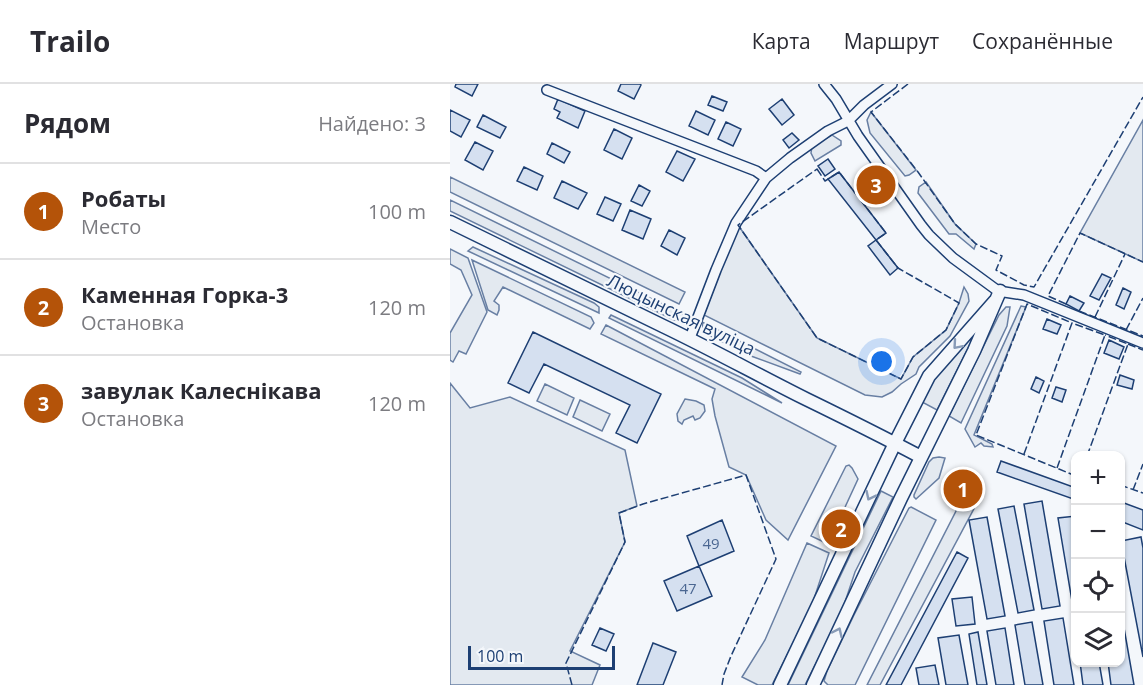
<!DOCTYPE html>
<html lang="ru">
<head>
<meta charset="utf-8">
<style>
  body { margin:0; font-family:"Open Sans",sans-serif; background:#f2f2f3; color:#2b2b33 }
  .controls { position:absolute; right:18px; bottom:18px; display:grid; overflow:hidden; border-radius:12px; box-shadow:0 2px 4px #0004 }
  .controls button { width:54px; height:54px; display:grid; place-items:center; padding:0; border:0; border-bottom:2px solid #e1e1e2; background:#fff; color:#2b2b33; font:30px sans-serif }
  .scale { position:absolute; left:18px; bottom:15px; width:147px; box-sizing:border-box; padding-left:6px; border:3px solid #1d3f73; border-top:0; font-size:16px; line-height:21px; white-space:nowrap; color:#1d3f73; -webkit-text-stroke:4px #f4f7fb; paint-order:stroke }
  .you { position:absolute; left:432px; top:278px; width:21px; height:21px; margin:-15px; border:4px solid #fff; border-radius:50%; background:#1a73e8; box-shadow:0 0 0 9px #1a73e833 }
  .badge { display:grid; place-items:center; width:39px; height:39px; border-radius:50%; background:#b45309; color:#fff; font-size:20px; font-weight:700 }
  .pin { position:absolute; translate:-50% -50%; border:3px solid #fff; box-shadow:0 2px 6px #0006 }
  .list { margin:0; padding:0; list-style:none }
  h2 { display:flex; justify-content:space-between; align-items:center; height:78px; margin:0; padding:0 24px; font-size:26px }
  h2 small { font-size:20px; font-weight:400; color:#7c7c81 }
  .list li { display:grid; grid-template-columns:39px 1fr auto; gap:18px; align-items:center; box-sizing:border-box; height:96px; padding:0 24px; border-top:2px solid #e1e1e2 }
  .list b { display:block; font-size:22px; white-space:nowrap }
  .list p { margin:0; font-size:20px; white-space:nowrap; color:#7c7c81 }
  .list em { font-size:20px; font-style:normal; color:#7c7c81 }
  .icon { flex:none; width:33px; height:33px; fill:none; stroke:currentColor; stroke-width:2; stroke-linecap:round; stroke-linejoin:round }
  .map { position:relative; flex:none; width:693px; height:601px; overflow:hidden }
  header { display:flex; align-items:center; gap:36px; box-sizing:border-box; height:84px; padding:0 30px; background:#fff; border-bottom:2px solid #e1e1e2 }
  header strong { font-size:28px }
  nav { display:flex; gap:33px; margin-inline-start:auto; font-size:21px }
  main { display:flex }
  aside { flex:1; background:#fff }
  .map>svg:first-child { display:block }
  .green { fill:#e3e9f0; stroke:#687fa3; stroke-width:1.5 }
  .building { fill:#d5e0f0; stroke:#1d3f73; stroke-width:1.5 }
  .lines { fill:none; stroke-linecap:round; stroke-linejoin:round }
  .street-casing { stroke:#1d3f73; stroke-width:12 }
  .secondary-casing { stroke:#1d3f73; stroke-width:15 }
  .street { stroke:#f4f7fb; stroke-width:9 }
  .secondary { stroke:#f4f7fb; stroke-width:12 }
  .fence { stroke:#1d3f73; stroke-width:1.5; stroke-dasharray:8 3; stroke-linecap:butt }
  .oneway { stroke:#889bb7 }
  .labels { text-anchor:middle; stroke-width:4.5; stroke-linejoin:round; paint-order:stroke }
  .number-label { font-size:15px; fill:#4b6792 }
  .street-label { font-size:18px; fill:#1d3f73; stroke:#f4f7fb }
</style>
</head>
<body>
<header>
<strong>Trailo</strong>
<nav><a>Карта</a><a>Маршрут</a><a>Сохранённые</a></nav>
</header>
<main>
<aside>
<h2>Рядом<small>Найдено: 3</small></h2>
<ul class="list">
<li><span class="badge">1</span><div><b>Робаты</b><p>Место</p></div><em>100 m</em></li>
<li><span class="badge">2</span><div><b>Каменная Горка-3</b><p>Остановка</p></div><em>120 m</em></li>
<li><span class="badge">3</span><div><b>завулак Калеснікава</b><p>Остановка</p></div><em>120 m</em></li>
</ul>
</aside>
<div class="map">
<svg width="693" height="601" viewBox="0 0 693 601">
  <rect width="100%" height="100%" fill="#f4f7fb"/>
  <path class="green" d="M421,28L466,86L459,91L455,92L420,49L417,36Z
    M693,36V178L630,149Z
    M382,51L391,57V61L365,77L361,69L362,62Z
    M0,93L235,208L229,220L0,108Z
    M476,98L505,140L526,160L524,165L506,150H499L468,109L469,103Z
    M0,116L239,233L234,236H224L0,127Z
    M288,141L367,254L451,295L463,273L496,246L509,219L514,203L518,210L519,217L500,252L469,283L466,290L451,300L442,308L432,313L415,311L254,231Z
    M23,163L144,219L149,223V229L18,167Z
    M0,165L18,174L37,228L16,270L9,267L3,278L0,276V249L22,211L11,186L0,180Z
    M22,176L141,233L144,239L140,245L53,203L44,217L49,221V226L47,231L38,226Z
    M571,222L576,223L524,351L542,360L543,363L534,362L531,359L525,363L515,345Z
    M556,223H560L557,242L511,339L499,332L549,231Z
    M161,231L292,294L332,319L159,234Z
    M532,236L487,326L472,318L484,294L513,263L528,239Z
    M252,238L351,288L350,290L301,272L254,249Z
    M156,241L386,362L338,456L316,436L296,391L279,383L265,332L262,315L265,305L151,250Z
    M0,299L20,324L60,313L175,366L187,422L169,429L175,458L120,567L150,581L142,601H0Z
    M95,300L124,314L117,331L87,317Z
    M235,315L246,317L254,321L255,327L250,334L245,336L243,332L234,336L232,340L228,337L227,330Z
    M130,316L160,330L152,347L123,333Z
    M489,373L495,374L489,394L466,415L464,413V411L479,378L483,374Z
    M399,381L402,384L408,395L378,460L361,452L396,382Z
    M431,407L443,413L405,488L392,527L355,601H338Z
    M506,407L515,409L527,419L430,601H417L506,427Z
    M461,423L486,436L405,601H378L374,597L377,587L404,531L459,424Z
    M357,459L379,469L362,521L322,601H308L292,593L315,556Z"/>
  <path class="building" d="M6,0H28L22,12L5,3Z
    M171,0H190L191,1L184,15L168,7Z
    M262,12L277,18L273,27L258,21Z
    M108,15L135,27L128,44L107,34L110,28L104,25Z
    M332,15L344,31L332,41L319,25Z
    M0,26L20,36L11,53L0,47Z
    M246,27L265,36L258,51L239,42Z
    M33,31L56,43L50,54L27,43Z
    M276,38L291,45L283,62L268,55Z
    M164,45L182,54L172,75L154,66Z
    M342,49L349,56L339,64L333,56Z
    M25,58L43,67L33,86L15,76Z
    M102,59L120,68L114,79L97,70Z
    M227,67L245,75L233,97L216,88Z
    M378,75L385,85L375,92L368,82Z
    M74,83L93,92L87,106L67,97Z
    M389,88L436,149L426,156L378,95Z
    M112,97L137,109L128,125L104,114Z
    M189,101L200,107L192,122L181,117Z
    M155,113L171,120L163,137L147,130Z
    M180,126L201,135L193,155L172,146Z
    M219,146L235,154L227,171L211,162Z
    M426,156L448,184L440,191L418,162Z
    M652,190L661,194L649,216L640,212Z
    M673,204L681,208L674,225L666,221Z
    M620,212L634,219L629,227L616,220Z
    M597,235L611,241L607,250L593,245Z
    M83,248L211,310L187,359L166,349L180,321L94,280L79,309L58,299Z
    M659,256L674,263L669,275L654,269Z
    M670,291L684,296L682,305L667,301Z
    M586,293L594,297L589,309L581,305Z
    M606,303L616,306L612,318L602,314Z
    M551,377L626,404V416L547,388Z
    M592,417L610,522L592,525L574,420Z
    M674,419L693,426V446L670,437V429Z
    M564,422L584,526L568,529L548,425Z
    M626,432V523H623L608,434Z
    M537,433L555,532L537,535L519,436Z
    M272,436L284,467L249,482L237,452Z
    M691,453L693,464V573L671,457Z
    M507,468L518,474L451,601H436Z
    M249,482L262,512L227,527L214,497Z
    M522,513L525,540L506,542L502,515Z
    M670,521L684,601H661L658,578H670Z
    M613,534L624,601H604L594,537Z
    M582,538L593,601H575L565,541Z
    M150,544L164,550L156,567L142,561Z
    M555,544L564,601H546L537,547Z
    M528,548L537,601H527L519,550Z
    M509,551L518,601H496L488,554Z
    M203,559L226,568L213,601H187Z
    M630,578H649L653,601H633Z
    M485,581L489,601H469L466,584Z"/>
  <g class="lines">
    <g class="street-casing">
      <path id="street" d="M374,0L386,15L408,52L471,141L479,151L503,174L548,207L574,211L693,259
        M97,6L306,87L316,94
        M240,254L266,186L286,139L316,94L340,74L378,47L398,37L414,21L442,0"/>
    </g>
    <g class="secondary-casing">
      <path id="secondary" d="M0,138L213,242C261,265 308,291 356,315C395,334 433,353 471,373
        M330,601L445,359L479,292L545,217
        M363,601L451,414L524,267L550,207"/>
    </g>
    <use href="#street" class="street"/>
    <use href="#secondary" class="secondary"/>
    <path class="fence" d="M458,0L421,28L468,88L505,140L526,160L552,172L546,186L574,201L584,203L693,13
      M367,85L375,97L389,88L436,149L426,156L448,184L509,219L496,246L463,273L451,295L367,254L288,141Z
      M616,220L598,212L630,149L693,178
      M629,227L693,252
      M645,233L675,170
      M676,246L693,214
      M678,260L693,266
      M574,370L622,239L577,220L526,351L626,392
      M637,372L678,260L655,251
      M607,384L655,251L622,239
      M670,401L693,409
      M683,406L693,380
      M122,601L116,579L175,458L169,429L193,420L296,391L326,475L281,572L274,590L272,601"/>
  </g>
  <defs><path id="oneway-chevron" d="M-2-3.5L2.5 0L-2 3.5" fill="none" stroke-width="1.6" stroke-linecap="round" stroke-linejoin="round" transform="scale(1.5)"/></defs>
  <g class="oneway">
    <use href="#oneway-chevron" transform="translate(507 261) rotate(131)"/>
    <use href="#oneway-chevron" transform="translate(420 412) rotate(116)"/>
    <use href="#oneway-chevron" transform="translate(388 548) rotate(-65)"/>
  </g>
  <g class="labels">
    <g class="number-label">
      <text x="261" y="465">49</text>
      <text x="238" y="510">47</text>
    </g>
    <g class="street-label">
      <text transform="translate(231 231) rotate(26)" y="6">Люцынская вуліца</text>
    </g>
  </g>
</svg>
<div class="controls">
<button>+</button>
<button>−</button>
<button><svg class="icon" aria-label="locate" viewBox="0 0 24 24"><circle cx="12" cy="12" r="6"/><path d="M12 2v4M12 18v4M2 12h4M18 12h4"/></svg></button>
<button><svg class="icon" aria-label="layers" viewBox="0 0 24 24"><path d="M12 4l9 5-9 5-9-5zM3 14l9 5 9-5"/></svg></button>
</div>
<div class="scale">100 m</div>
<div class="you"></div>
<div class="pin badge" style="left:513px;top:405px">1</div>
<div class="pin badge" style="left:391px;top:445px">2</div>
<div class="pin badge" style="left:426px;top:101px">3</div>
</div>
</main>
</body>
</html>
